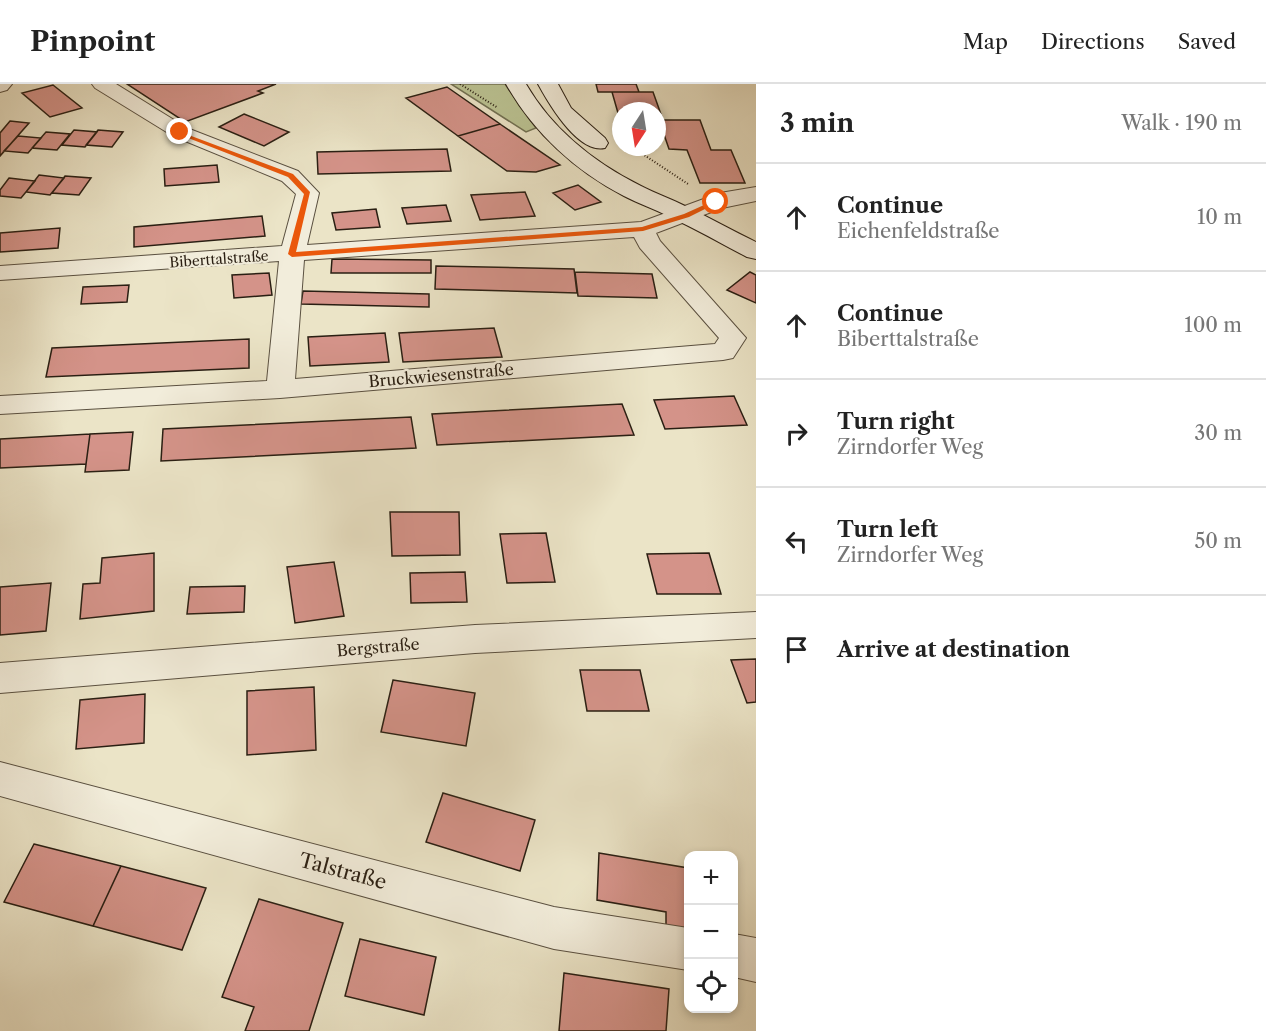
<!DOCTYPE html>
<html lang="en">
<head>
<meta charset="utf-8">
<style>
  body { margin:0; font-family:"Libre Caslon Text",serif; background:#f2f2f2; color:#222 }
  .controls { position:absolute; right:18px; bottom:18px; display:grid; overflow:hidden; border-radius:12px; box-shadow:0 3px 9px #0003 }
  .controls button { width:54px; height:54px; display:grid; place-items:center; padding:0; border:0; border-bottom:2px solid #e0e0e0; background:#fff; color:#222; font:30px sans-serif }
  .compass { position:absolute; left:612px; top:18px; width:54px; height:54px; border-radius:50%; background:#fff; box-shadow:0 3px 9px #0003; rotate:192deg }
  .stop { position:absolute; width:18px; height:18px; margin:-14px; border:4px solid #ea580c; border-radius:50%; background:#fff }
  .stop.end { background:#ea580c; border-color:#fff; box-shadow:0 2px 6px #0008 }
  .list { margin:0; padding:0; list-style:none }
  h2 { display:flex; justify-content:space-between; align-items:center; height:78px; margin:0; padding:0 24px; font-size:26px }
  h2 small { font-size:20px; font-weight:400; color:#767676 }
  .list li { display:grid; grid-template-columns:39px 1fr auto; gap:18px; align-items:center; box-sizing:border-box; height:108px; padding:0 24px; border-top:2px solid #e0e0e0 }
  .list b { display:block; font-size:22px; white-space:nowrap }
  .list p { margin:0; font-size:20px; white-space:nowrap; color:#767676 }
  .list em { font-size:20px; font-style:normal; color:#767676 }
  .icon { flex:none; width:33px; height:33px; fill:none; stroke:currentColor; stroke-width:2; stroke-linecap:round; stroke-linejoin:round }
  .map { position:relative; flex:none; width:756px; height:947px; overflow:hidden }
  header { display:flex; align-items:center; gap:36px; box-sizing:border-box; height:84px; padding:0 30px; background:#fff; border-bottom:2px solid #e0e0e0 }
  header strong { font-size:28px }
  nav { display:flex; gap:33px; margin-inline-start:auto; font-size:21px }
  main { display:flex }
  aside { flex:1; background:#fff }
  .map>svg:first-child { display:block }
  .green { fill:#bbc393; stroke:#727153; stroke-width:1.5 }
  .building { fill:#d49389; stroke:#2a1f13; stroke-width:1.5 }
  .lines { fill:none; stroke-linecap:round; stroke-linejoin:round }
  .minor-casing { stroke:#5a5040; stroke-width:2 }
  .secondary-casing { stroke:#2a1f13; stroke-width:2 }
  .path { stroke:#2a1f13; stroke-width:2; stroke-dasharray:1 2; stroke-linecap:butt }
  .minor { fill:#f2eddb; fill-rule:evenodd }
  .secondary { fill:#f2eddb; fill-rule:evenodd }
  .route { fill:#ea580c }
  .labels { text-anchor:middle; stroke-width:4.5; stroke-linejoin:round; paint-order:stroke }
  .far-street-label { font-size:14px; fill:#2a1f13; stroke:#f2eddb }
  .street-label { font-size:16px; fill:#2a1f13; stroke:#f2eddb }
  .near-street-label { font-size:20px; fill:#2a1f13; stroke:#f2eddb }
</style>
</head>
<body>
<header>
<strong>Pinpoint</strong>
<nav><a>Map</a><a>Directions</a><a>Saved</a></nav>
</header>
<main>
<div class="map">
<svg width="756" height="947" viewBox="0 0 756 947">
  <rect width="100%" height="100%" fill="#ebe4c7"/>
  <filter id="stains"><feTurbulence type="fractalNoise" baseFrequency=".00333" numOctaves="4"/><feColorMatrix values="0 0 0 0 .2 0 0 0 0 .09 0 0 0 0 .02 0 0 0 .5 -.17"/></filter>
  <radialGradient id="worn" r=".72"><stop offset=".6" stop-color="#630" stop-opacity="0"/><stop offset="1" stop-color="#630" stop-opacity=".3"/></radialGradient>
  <path class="green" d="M451,0H505L536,44L526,48Z"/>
  <path class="building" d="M127,0H276L258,7L263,9L185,38Z
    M596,0H636L639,8H598Z
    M53,1L82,24L50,33L22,9Z
    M447,3L500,40L458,52L406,14Z
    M612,8H653L663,36H657V27H621L620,36Z
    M244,30L289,48L264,62L219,43Z
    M659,36H700L711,66H731L745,99H700L687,66L669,65Z
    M10,37L29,39L0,72V49Z
    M500,40L560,81L536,88L507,87L458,52Z
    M74,46L97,48L85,63L62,61Z
    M98,46L123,48L112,63L86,61Z
    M46,48L70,50L57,66L32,64Z
    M18,52L41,54L28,69L4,67Z
    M447,65L451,87L318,90L317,68Z
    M217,81L219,98L165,102L164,85Z
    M39,91L64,94L50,111L26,108Z
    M65,92L91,94L79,111L52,109Z
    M9,94L35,97L21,114L0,112V106Z
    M578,101L601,118L575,126L553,109Z
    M525,108L535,132L480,136L471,111Z
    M446,121L451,137L407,140L402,124Z
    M376,125L380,143L336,146L332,129Z
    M262,132L265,152L134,163V143Z
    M60,144L58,164L0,168V149Z
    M332,175L431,176V189H331Z
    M436,182L574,185L577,209L435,205Z
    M575,188L652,190L657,214L578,212Z
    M750,188L756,191V219L727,206Z
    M269,189L272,211L234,214L232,191Z
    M129,201L127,218L81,220L83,203Z
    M303,207L429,210V223L301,220Z
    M494,244L502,273L403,278L399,249Z
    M385,249L389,278L310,282L308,253Z
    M249,255V284L46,293L52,264Z
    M734,312L747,341L665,345L654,316Z
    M622,320L634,351L437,361L432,330Z
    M411,333L416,364L161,377L163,345Z
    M133,348L129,386L85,388L90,350Z
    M90,350L86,380L0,384V355Z
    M390,428H459L460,471L392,472Z
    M546,449L555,498L507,499L500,450Z
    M154,469V527L80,535L83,500L100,499L102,474Z
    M709,469L721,510H657L647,470Z
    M334,478L344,532L295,539L287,483Z
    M465,488L467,518L411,519L410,489Z
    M51,499L46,547L0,551V503Z
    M245,502L244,528L187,530L190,503Z
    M756,575V618L747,619L731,576Z
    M580,586H640L649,627H587Z
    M393,596L475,609L466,662L381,648Z
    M314,603L316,666L247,671V607Z
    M145,610L144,659L76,665L80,616Z
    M443,709L535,736L520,787L426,758Z
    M34,760L121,782L93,842L4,818Z
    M599,769L688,784V846L666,841V828L597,816Z
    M121,782L206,804L182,866L93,842Z
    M259,815L343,839L309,947H245L254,923L222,913Z
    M360,855L436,873L424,931L345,912Z
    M564,889L669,905L666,947H559Z"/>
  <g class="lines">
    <g class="minor-casing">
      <path id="minor" d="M0,0H12L7,6L0,8Z
        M92,0H116L187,44L298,87L319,109L307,161L641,138L720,109L756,103V117L722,124L656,149L660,157L746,254L733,274L723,276L280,314L0,330V312L267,297L279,177L0,196V182L282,162L296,110L282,97L173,52L95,4ZM634,153L640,164L719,254L715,260L295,295L304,176Z
        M756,528V554L475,569L0,609V579L475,541Z
        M0,678L554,823L688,844V886L554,865L0,712Z
        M734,850L756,854V898L734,893Z"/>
    </g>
    <g class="secondary-casing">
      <path id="secondary" d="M506,0H526C552,45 595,79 641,102C656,110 672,115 687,123C710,134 733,147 756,158V175L747,173C722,160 696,145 670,133C655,125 639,120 624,112C575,87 533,48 506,0Z
        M538,0H558L571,24L605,54L608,59L605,64C578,70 549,20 538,0Z"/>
    </g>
    <path class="path" d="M460,0L498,24
      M632,63L688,100"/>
    <use href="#minor" class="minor"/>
    <use href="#secondary" class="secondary"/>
  </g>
  <path class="route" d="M178,47L293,90L310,108L296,168L642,143L684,130L713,117L719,118L689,133L643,147L292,173L288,170L304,110L288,93L178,50Z"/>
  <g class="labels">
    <g class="far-street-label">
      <text transform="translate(219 175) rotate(-4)" y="5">Biberttalstraße</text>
    </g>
    <g class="street-label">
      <text transform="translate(441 291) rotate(-5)" y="6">Bruckwiesenstraße</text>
      <text transform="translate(378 563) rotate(-5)" y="6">Bergstraße</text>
    </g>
    <g class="near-street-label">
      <text transform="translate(343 787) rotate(15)" y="7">Talstraße</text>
    </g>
  </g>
  <rect width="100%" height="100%" filter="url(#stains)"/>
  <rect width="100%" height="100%" fill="url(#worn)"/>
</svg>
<div class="controls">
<button>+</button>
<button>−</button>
<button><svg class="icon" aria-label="locate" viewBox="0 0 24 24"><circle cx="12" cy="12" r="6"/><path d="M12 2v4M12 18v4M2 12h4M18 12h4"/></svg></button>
</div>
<svg class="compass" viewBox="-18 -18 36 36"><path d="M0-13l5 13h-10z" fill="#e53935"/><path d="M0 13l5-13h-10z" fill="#767676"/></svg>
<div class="stop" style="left:716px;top:118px"></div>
<div class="stop end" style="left:180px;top:48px"></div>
</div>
<aside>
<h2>3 min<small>Walk · 190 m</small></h2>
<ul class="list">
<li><svg class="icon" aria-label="ahead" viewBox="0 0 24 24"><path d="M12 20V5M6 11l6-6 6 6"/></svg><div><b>Continue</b><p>Eichenfeldstraße</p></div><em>10 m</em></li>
<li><svg class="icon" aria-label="ahead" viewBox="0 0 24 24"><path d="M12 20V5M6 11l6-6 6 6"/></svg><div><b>Continue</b><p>Biberttalstraße</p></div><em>100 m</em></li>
<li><svg class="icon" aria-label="right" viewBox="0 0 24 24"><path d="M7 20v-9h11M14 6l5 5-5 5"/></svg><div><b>Turn right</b><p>Zirndorfer Weg</p></div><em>30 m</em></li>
<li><svg class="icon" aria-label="left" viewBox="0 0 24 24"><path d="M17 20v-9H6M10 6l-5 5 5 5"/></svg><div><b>Turn left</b><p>Zirndorfer Weg</p></div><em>50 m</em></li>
<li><svg class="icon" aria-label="arrive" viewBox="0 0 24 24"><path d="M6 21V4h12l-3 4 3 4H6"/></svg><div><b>Arrive at destination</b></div></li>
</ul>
</aside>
</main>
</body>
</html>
